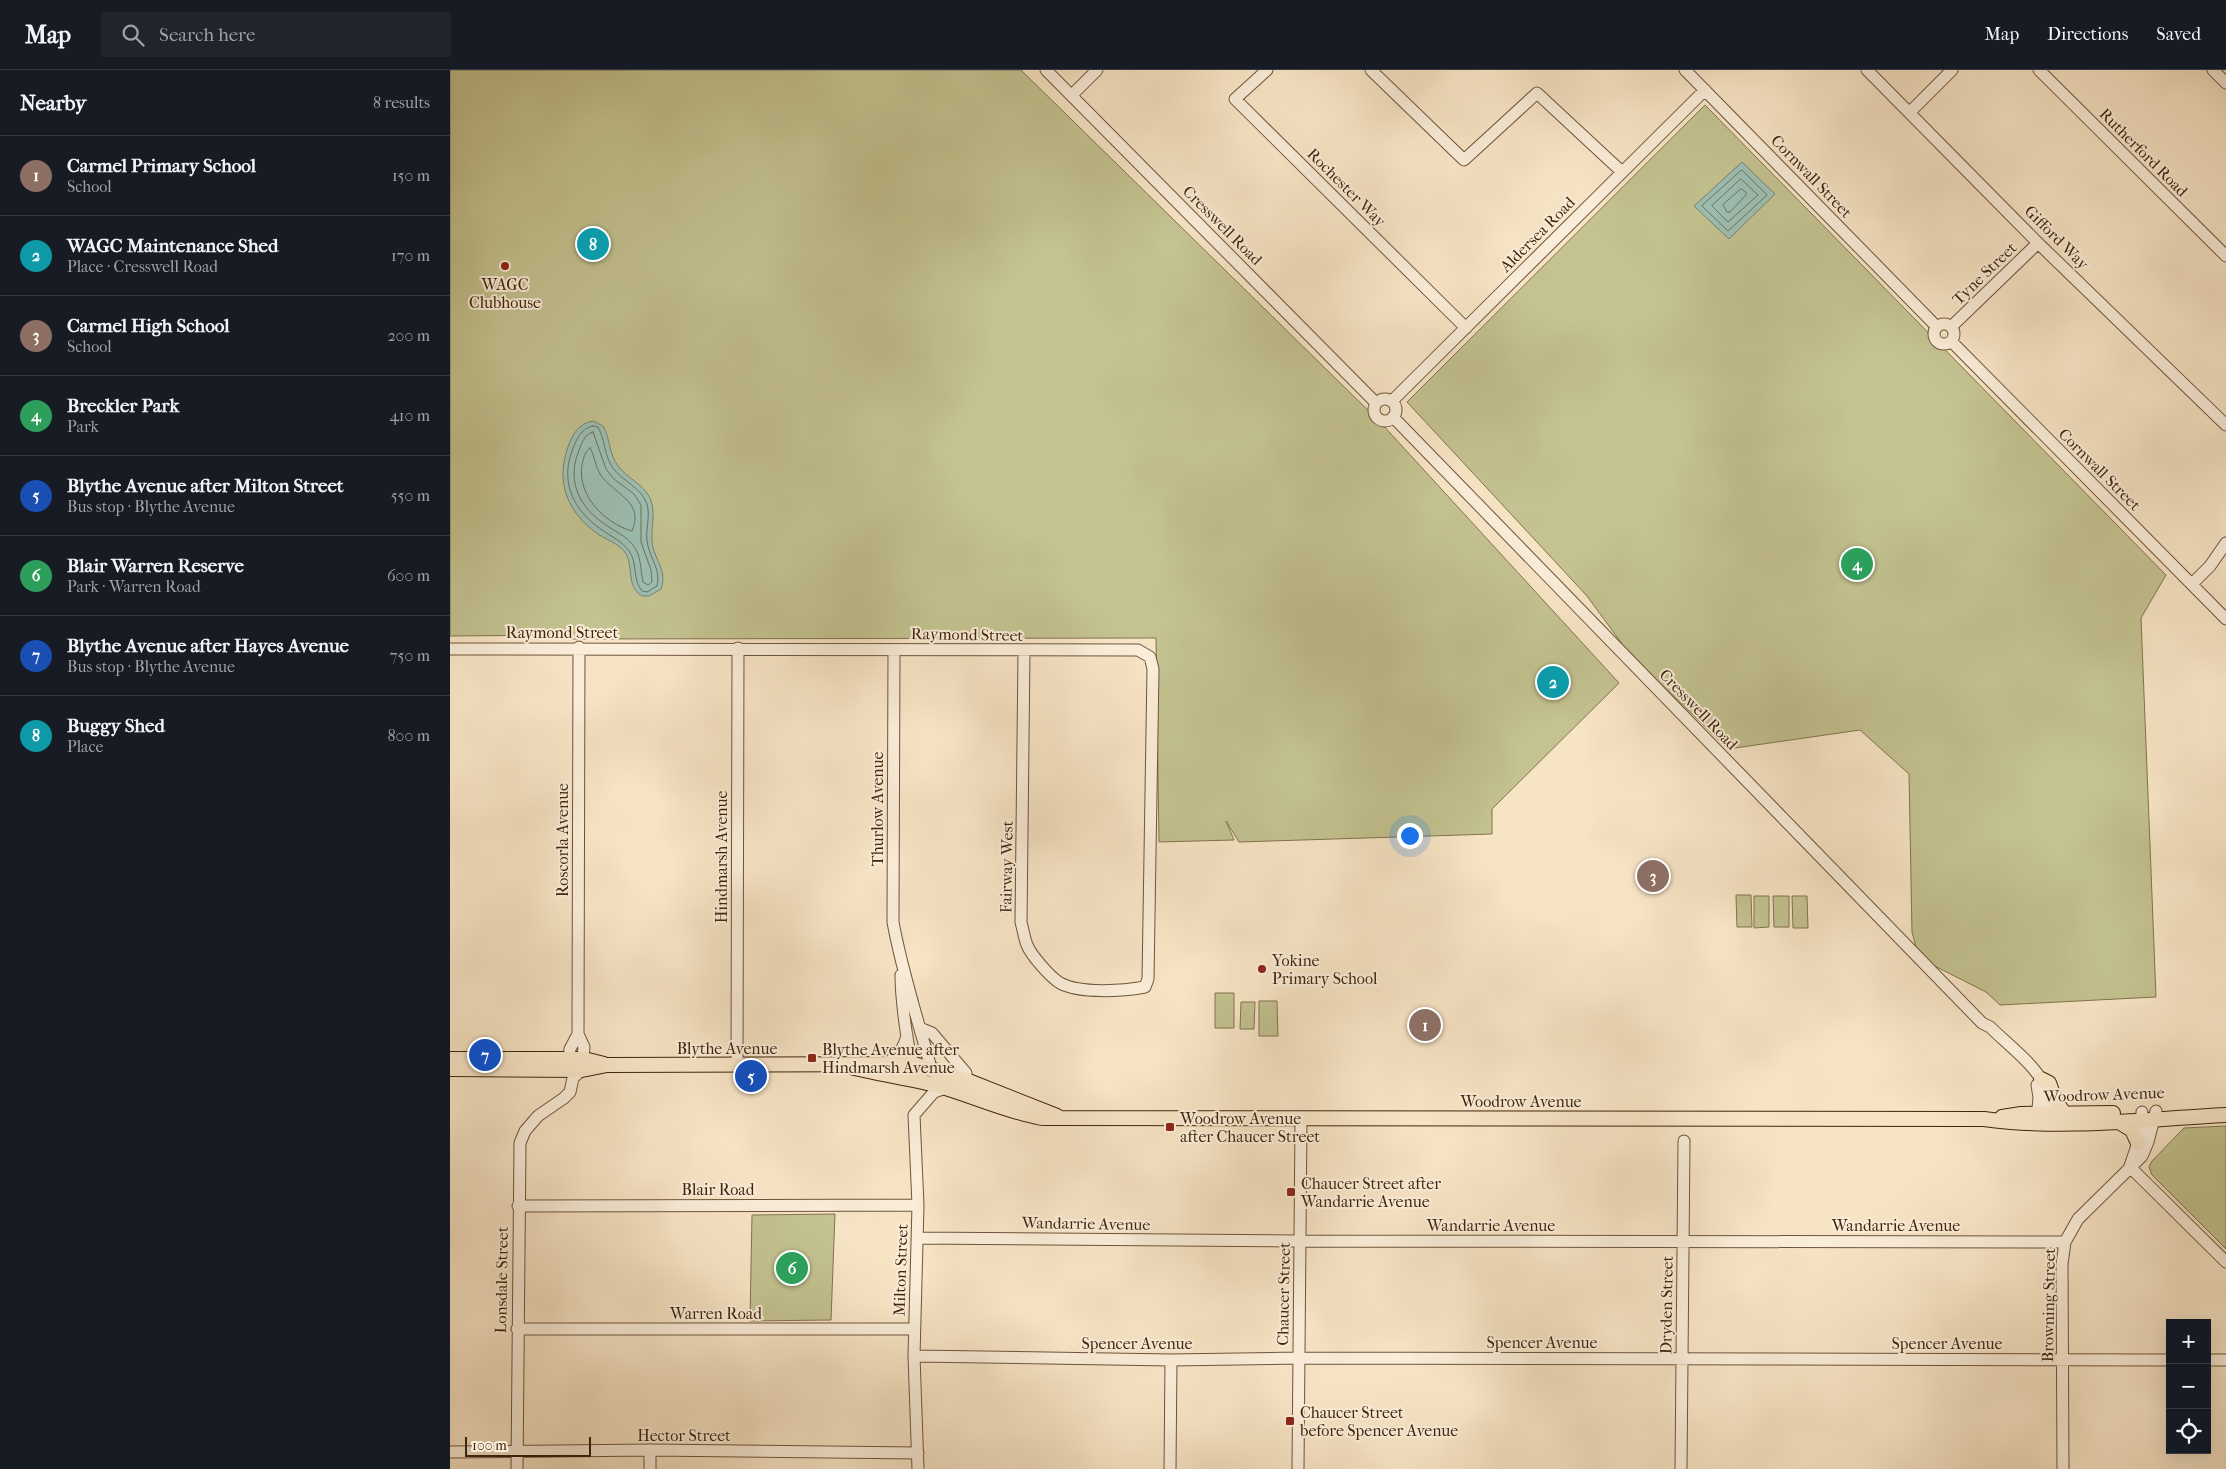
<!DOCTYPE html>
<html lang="en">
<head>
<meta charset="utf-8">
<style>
  body { margin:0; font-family:"IM FELL French Canon",serif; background:#20242c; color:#f1f3f6 }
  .controls { position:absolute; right:15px; bottom:15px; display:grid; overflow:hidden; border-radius:0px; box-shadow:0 5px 20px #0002 }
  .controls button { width:45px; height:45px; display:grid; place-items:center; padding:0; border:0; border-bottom:1px solid #363941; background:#171b24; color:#f1f3f6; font:25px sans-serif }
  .scale { position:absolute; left:15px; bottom:12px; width:126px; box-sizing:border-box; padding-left:5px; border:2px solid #40240b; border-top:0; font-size:14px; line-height:18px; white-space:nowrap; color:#40240b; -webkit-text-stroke:4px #faedd9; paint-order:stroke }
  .you { position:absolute; left:959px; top:765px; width:18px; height:18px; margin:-12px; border:4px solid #fff; border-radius:50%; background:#1a73e8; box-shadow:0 0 0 8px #1a73e833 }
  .badge { display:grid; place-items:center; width:32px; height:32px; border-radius:50%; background:#8c9099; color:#fff; font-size:16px; font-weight:700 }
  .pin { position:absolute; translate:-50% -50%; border:2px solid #fff; box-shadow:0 1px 5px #0006 }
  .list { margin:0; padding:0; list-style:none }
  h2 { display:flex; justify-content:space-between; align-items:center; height:65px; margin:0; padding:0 20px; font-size:21px }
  h2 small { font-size:16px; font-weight:400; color:#9ea1a6 }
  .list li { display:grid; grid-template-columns:32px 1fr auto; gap:15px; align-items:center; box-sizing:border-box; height:80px; padding:0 20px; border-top:1px solid #363941 }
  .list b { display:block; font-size:19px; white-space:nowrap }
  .list p { margin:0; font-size:16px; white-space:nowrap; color:#9ea1a6 }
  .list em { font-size:16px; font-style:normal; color:#9ea1a6 }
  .icon { flex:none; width:28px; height:28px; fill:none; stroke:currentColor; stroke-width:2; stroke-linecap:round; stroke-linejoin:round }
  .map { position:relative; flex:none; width:1776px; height:1399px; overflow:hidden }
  header { display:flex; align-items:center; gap:30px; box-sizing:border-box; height:70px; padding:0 25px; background:#171b24; border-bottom:1px solid #363941 }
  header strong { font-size:24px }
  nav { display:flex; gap:28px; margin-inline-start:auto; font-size:18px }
  .search { width:350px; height:45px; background:#20242c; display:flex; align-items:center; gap:12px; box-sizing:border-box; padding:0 18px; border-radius:0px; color:#9ea1a6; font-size:19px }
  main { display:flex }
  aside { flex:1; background:#171b24 }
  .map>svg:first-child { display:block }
  .green { fill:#c3c290; stroke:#82734e }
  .water { fill:#9dbfb3; stroke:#788170 }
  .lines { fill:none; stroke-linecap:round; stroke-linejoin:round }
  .shore { stroke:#6e725f; stroke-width:1 }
  .minor-casing { stroke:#6e543a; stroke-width:13 }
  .major-casing { stroke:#40240b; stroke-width:16 }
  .minor { stroke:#faedd9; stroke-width:11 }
  .major { stroke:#f7e4c5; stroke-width:14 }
  .poi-dot { fill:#8f2418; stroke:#faedd9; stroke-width:2 }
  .labels { text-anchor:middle; stroke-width:4; stroke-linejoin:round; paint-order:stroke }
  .street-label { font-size:16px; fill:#40240b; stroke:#faedd9 }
  .poi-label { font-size:16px; fill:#40240b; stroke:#faedd9; text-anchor:start }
</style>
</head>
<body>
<header>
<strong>Map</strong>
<div class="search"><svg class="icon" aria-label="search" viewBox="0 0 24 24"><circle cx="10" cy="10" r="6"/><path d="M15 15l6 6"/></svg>Search here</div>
<nav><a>Map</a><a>Directions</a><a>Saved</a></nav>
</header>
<main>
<aside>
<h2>Nearby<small>8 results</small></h2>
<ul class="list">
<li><span class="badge" style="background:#8d6e63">1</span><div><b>Carmel Primary School</b><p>School</p></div><em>150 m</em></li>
<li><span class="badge" style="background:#0f9aa8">2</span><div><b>WAGC Maintenance Shed</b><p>Place · Cresswell Road</p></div><em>170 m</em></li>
<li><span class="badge" style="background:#8d6e63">3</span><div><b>Carmel High School</b><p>School</p></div><em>200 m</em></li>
<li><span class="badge" style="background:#2e9e5b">4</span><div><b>Breckler Park</b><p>Park</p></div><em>410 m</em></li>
<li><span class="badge" style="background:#1a4fb4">5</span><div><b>Blythe Avenue after Milton Street</b><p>Bus stop · Blythe Avenue</p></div><em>550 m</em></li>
<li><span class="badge" style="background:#2e9e5b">6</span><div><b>Blair Warren Reserve</b><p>Park · Warren Road</p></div><em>600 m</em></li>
<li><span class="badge" style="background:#1a4fb4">7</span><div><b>Blythe Avenue after Hayes Avenue</b><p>Bus stop · Blythe Avenue</p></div><em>750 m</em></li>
<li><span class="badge" style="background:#0f9aa8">8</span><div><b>Buggy Shed</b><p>Place</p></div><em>800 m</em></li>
</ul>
</aside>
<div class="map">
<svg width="1776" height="1399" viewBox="0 0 1776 1399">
  <rect width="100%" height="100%" fill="#f7e4c5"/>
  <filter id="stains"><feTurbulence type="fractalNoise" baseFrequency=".004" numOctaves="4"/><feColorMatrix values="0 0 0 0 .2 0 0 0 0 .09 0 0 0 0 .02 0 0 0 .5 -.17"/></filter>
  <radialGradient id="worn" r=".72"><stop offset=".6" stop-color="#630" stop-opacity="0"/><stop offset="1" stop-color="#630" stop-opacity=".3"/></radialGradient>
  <path class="green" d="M0,0H571L930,352L1169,613L1042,739V764L789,772L776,751L784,770L709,772L706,568L122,569L121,565L0,566Z
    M1255,35L1716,505L1691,548L1706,927L1550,935L1536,922L1469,888L1462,862L1459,704L1410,660L1278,679L1178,582L1137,526L957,332Z
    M1286,825H1301L1302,857H1287Z
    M1304,826H1319V857L1304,858Z
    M1323,826H1339V857H1324Z
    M1342,826H1357L1358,858H1343Z
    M765,923H784V958H765Z
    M809,931H827L828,966H809Z
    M791,932H805L804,959H790Z
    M1776,1056V1179L1702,1105L1699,1097L1702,1091L1734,1058Z
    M385,1144L381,1250L300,1251L302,1145Z"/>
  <path class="water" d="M1292,92L1325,124L1279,169L1244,136Z
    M143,351L153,356C160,368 159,384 168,396C177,408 193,414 200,428C206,442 201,456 202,471C203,488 218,500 211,519L199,526H192C175,516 185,495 174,481C167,473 157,470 148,464C118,443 105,413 118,377C122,365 129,353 143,351Z"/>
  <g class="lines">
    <path class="shore" d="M1292,100L1317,125L1278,161L1252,136Z
      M1291,109L1308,125L1278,152L1262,136Z
      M1291,119L1296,122V125L1280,142H1277L1273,135Z
      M143,356L148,357L150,361C155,373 155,387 163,398C172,411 191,417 197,434C201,447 194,462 198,476C201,490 211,500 207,516L197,522L192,521C182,509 188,493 179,481C172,471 162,467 152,460C124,441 110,413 122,381C126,370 131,358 143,356Z
      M143,362L156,399L164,409L184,424L191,435V472L201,500L202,512L198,515L193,512C190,499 192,487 183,475C176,466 166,462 156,455C130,438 117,413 128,383C131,375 134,364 143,362Z
      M140,378C145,386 145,396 150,404C163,424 195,431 182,461C154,453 127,425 132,395C133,389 135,381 140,378Z"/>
    <g class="minor-casing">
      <path id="minor" d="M596,0L926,333
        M817,0L785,29L1016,258
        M921,0L1014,90L1087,23L1172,102
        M1235,0L1487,257
        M1417,0L1588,173L1776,355
        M1589,0L1776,186
        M1763,0L1776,13
        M622,25L647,0
        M1460,42L1502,0
        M1484 264a10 10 0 1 1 20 0a10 10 0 1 1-20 0Z
        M1501,257L1588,173
        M1502,272L1776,549
        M924 340a11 11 0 1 1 22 0a11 11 0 1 1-22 0Z
        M942,331L1255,20
        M943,347L1532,953L1540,957C1556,973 1587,996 1595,1017C1599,1028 1598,1041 1598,1052
        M1742,514L1760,496L1776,473
        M0,579L688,580L700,587L703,599L698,909L695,917C673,921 630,924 610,913C600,907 581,885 577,875C574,867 573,859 571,852L574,582
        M444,580L443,852C452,902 468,950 481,998
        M451,905C451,925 457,985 466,1001C468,1006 473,1009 477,1013
        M470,958L482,963L516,1003V1010
        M437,993C448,985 454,979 457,965
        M287,995L288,578
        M118,997L120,979L128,964
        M1587,1051L1589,1027L1587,1015
        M1680,1096L1692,1061V1042
        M1680,1097L1776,1192
        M68,1136L468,1135
        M467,1168L850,1171L1615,1172
        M67,1259H464
        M464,1286L721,1290L848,1288L1720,1290
        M1757,1290H1776
        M0,1382L200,1380L468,1383
        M67,1399L70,1073L75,1061L88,1046L114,1028L120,1022L123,1008L132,1000L134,977L128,964L129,577
        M200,1399V1380
        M468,1399L464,1286L468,1135L464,1045L484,1022L496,1018
        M720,1399L721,1290
        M848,1399L851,1050
        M1231,1399L1234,1071
        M1613,1399L1612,1194L1615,1172L1628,1149L1692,1086L1698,1072L1706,1041"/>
    </g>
    <g class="major-casing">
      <path id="major" d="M0,989H134L154,994
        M397,996C430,1005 464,1008 496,1018C528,1028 559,1042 592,1048L1534,1049C1614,1060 1695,1049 1776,1045
        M0,999L132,1000L157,995L464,994L516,1010L607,1046
        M1591,1009L1599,1013L1606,1032L1615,1044
        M1552,1047L1571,1044L1663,1043
        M1669,1052L1682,1060L1688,1073"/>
    </g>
    <use href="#minor" class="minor"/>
    <use href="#major" class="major"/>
  </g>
  <g class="poi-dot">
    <circle cx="55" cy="196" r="5"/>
    <circle cx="812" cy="899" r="5"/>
    <rect x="357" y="983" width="10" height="10" rx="2.5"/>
    <rect x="715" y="1052" width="10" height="10" rx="2.5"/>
    <rect x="836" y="1117" width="10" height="10" rx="2.5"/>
    <rect x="835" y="1346" width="10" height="10" rx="2.5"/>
  </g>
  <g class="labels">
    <g class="street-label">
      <text transform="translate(1694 82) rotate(45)" y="6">Rutherford Road</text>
      <text transform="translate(1362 106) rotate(46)" y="6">Cornwall Street</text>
      <text transform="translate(897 117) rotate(45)" y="6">Rochester Way</text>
      <text transform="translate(773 155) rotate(45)" y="6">Cresswell Road</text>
      <text transform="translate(1087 164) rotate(-45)" y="6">Aldersea Road</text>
      <text transform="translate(1607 167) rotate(45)" y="6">Gifford Way</text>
      <text transform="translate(1534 203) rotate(-44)" y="6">Tyne Street</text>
      <text transform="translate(1650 399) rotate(45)" y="6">Cornwall Street</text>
      <text x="112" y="568">Raymond Street</text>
      <text transform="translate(517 564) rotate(1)" y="6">Raymond Street</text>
      <text transform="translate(1249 639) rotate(46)" y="6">Cresswell Road</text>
      <text transform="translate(427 739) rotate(-90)" y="6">Thurlow Avenue</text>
      <text transform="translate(112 770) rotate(-90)" y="6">Roscorla Avenue</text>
      <text transform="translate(271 787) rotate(-90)" y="6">Hindmarsh Avenue</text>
      <text transform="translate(556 797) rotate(-89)" y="6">Fairway West</text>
      <text x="277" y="984">Blythe Avenue</text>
      <text transform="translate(1654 1024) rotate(-2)" y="6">Woodrow Avenue</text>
      <text x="1071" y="1037">Woodrow Avenue</text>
      <text x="268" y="1125">Blair Road</text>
      <text transform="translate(636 1153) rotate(1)" y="6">Wandarrie Avenue</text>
      <text x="1041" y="1161">Wandarrie Avenue</text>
      <text x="1446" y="1161">Wandarrie Avenue</text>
      <text transform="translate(450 1200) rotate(-88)" y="6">Milton Street</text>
      <text transform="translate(51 1210) rotate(-89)" y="6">Lonsdale Street</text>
      <text transform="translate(833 1224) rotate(-89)" y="6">Chaucer Street</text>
      <text transform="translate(1216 1235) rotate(-89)" y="6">Dryden Street</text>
      <text transform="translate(1598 1235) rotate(-89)" y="6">Browning Street</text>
      <text x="266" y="1249">Warren Road</text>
      <text x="1092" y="1278">Spencer Avenue</text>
      <text x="687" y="1279">Spencer Avenue</text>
      <text x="1497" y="1279">Spencer Avenue</text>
      <text x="234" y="1371">Hector Street</text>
    </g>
    <g class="poi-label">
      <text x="55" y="220" text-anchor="middle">WAGC<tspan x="55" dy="18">Clubhouse</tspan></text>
      <text x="822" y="896">Yokine<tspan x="822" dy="18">Primary School</tspan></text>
      <text x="372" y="985">Blythe Avenue after<tspan x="372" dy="18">Hindmarsh Avenue</tspan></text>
      <text x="730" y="1054">Woodrow Avenue<tspan x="730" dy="18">after Chaucer Street</tspan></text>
      <text x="851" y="1119">Chaucer Street after<tspan x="851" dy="18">Wandarrie Avenue</tspan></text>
      <text x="850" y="1348">Chaucer Street<tspan x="850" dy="18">before Spencer Avenue</tspan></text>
    </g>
  </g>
  <rect width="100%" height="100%" filter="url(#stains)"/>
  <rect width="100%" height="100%" fill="url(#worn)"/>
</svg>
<div class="controls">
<button>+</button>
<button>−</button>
<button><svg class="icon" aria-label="locate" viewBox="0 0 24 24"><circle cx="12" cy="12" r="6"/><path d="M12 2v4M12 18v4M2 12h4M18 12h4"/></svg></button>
</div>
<div class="scale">100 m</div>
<div class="you"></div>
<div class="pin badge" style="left:975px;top:955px;background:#8d6e63">1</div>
<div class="pin badge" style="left:1103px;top:612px;background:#0f9aa8">2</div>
<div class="pin badge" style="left:1203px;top:806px;background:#8d6e63">3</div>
<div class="pin badge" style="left:1407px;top:494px;background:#2e9e5b">4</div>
<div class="pin badge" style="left:301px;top:1006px;background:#1a4fb4">5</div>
<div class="pin badge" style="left:342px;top:1198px;background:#2e9e5b">6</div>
<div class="pin badge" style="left:35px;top:985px;background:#1a4fb4">7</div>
<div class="pin badge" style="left:143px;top:174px;background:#0f9aa8">8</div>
</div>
</main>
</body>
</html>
